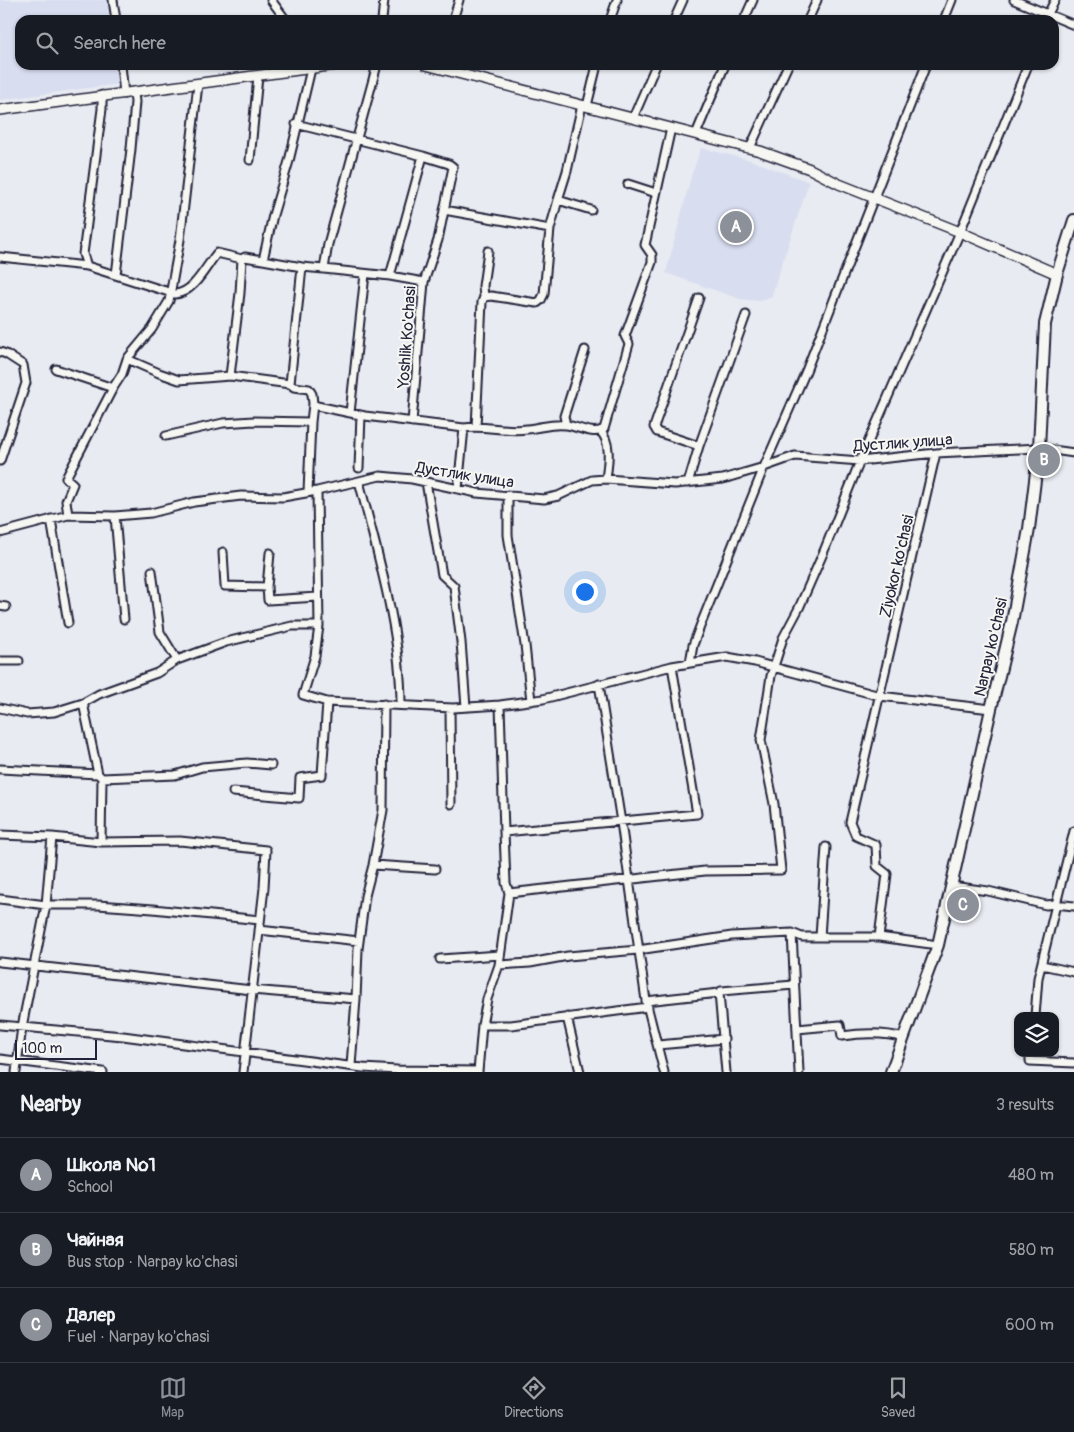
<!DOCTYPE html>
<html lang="en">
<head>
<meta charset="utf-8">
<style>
  body { margin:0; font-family:Pangolin,sans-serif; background:#20242c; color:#f1f3f6 }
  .controls { position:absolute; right:15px; bottom:15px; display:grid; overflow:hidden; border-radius:10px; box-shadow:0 1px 4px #0004 }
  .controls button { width:45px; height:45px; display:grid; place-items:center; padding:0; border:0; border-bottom:1px solid #363941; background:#171b24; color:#f1f3f6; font:25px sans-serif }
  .scale { position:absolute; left:15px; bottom:12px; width:82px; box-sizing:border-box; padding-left:5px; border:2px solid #22223b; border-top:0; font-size:14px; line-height:18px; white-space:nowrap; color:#22223b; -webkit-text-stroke:4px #f6f6f2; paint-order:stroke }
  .you { position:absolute; left:584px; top:591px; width:18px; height:18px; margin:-12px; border:4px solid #fff; border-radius:50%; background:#1a73e8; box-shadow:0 0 0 8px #1a73e833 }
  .badge { display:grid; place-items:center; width:32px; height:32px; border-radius:50%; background:#8c9099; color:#fff; font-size:16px; font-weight:700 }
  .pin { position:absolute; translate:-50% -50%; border:2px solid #fff; box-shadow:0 1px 5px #0006 }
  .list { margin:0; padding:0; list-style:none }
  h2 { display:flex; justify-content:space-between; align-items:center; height:65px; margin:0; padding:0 20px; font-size:21px }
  h2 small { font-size:16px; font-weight:400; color:#9ea1a6 }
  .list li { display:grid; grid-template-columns:32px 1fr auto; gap:15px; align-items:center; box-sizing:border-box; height:75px; padding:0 20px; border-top:1px solid #363941 }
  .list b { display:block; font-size:19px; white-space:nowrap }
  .list p { margin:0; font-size:16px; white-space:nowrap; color:#9ea1a6 }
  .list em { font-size:16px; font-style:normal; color:#9ea1a6 }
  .icon { flex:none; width:28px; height:28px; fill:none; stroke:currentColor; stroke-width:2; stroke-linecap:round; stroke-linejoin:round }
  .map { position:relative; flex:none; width:1074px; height:1072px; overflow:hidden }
  .search { position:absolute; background:#171b24; box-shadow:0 1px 4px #0004; left:15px; right:15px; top:15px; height:55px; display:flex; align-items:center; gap:12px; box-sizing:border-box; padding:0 18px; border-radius:15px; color:#9ea1a6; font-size:19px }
  .sheet { height:290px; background:#171b24 }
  nav { display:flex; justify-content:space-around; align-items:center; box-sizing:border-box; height:70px; border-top:1px solid #363941; background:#171b24; font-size:14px; color:#9ea1a6 }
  nav a { display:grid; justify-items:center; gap:2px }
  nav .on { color:#8c9099 }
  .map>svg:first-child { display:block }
  .built { fill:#d8ddf0 }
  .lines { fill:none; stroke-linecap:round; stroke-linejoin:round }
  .minor-casing { stroke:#22223b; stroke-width:11 }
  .tertiary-casing { stroke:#22223b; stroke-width:12 }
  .secondary-casing { stroke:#22223b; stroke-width:14 }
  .minor { stroke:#f6f6f2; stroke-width:7 }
  .tertiary { stroke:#f6f6f2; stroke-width:9 }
  .secondary { stroke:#f6f6f2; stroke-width:10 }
  .labels { text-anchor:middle; stroke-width:4; stroke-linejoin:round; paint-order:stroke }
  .street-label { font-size:16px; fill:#22223b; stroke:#f6f6f2 }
</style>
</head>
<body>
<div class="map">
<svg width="1074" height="1072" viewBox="0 0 1074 1072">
  <rect width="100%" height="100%" fill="#e8ebf1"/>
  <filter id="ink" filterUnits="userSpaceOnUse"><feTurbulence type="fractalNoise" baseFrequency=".02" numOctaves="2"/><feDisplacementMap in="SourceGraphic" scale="10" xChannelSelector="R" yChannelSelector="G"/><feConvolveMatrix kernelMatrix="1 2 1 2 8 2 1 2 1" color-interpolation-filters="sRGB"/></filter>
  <g filter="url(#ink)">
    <path class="built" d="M0,0H109L111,20H20V65H116L118,84L0,100Z
      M701,148L750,160L809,182L771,297L760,301L740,299L666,273L691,177Z"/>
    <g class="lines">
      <g class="minor-casing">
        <path id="minor" d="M113,0L116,20
          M271,0L286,20
          M1014,0L1074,25
          M382,20L384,0
          M453,20L459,0
          M610,20L617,0
          M674,20L683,0
          M744,20L753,0
          M808,20L817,0
          M944,20L952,0
          M1045,20L1055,0
          M121,65L124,94
          M377,65L328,244L324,269L390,276
          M102,95V109L83,254L87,266L175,294C194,293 206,266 217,253L242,259
          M582,105L567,171L558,200L591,210
          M587,106L597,65
          M633,118L656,65
          M296,124L423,156L449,164L453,167L438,240L424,282L412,422
          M696,134L725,65
          M750,148L788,65
          M423,156L390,276L424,282
          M250,160L258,76
          M628,184L656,193
          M444,210L550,229
          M0,257L87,266
          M263,260L302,267L324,269
          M116,275L131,149L135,102L134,93
          M484,297L483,286L488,251
          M0,352L6,354L23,365L26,383L0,461
          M127,359L159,373L179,380L230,376L290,384L294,387L309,389L312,394L313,404L317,406L365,416L464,428C485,425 506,432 527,429C541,428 551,423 566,425C577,426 593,436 604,429L629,344L625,336L652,262V255L645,245L671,128
          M56,369L113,388
          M230,376L240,293L242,259L245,257L263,260L273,215L289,161L311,69
          M290,384L302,267
          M350,413L365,274
          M566,425L564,416L585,350
          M476,427L482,302L484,297L491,296L537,303L541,300L544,294L550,229L558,200
          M600,431C612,442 608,464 606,479
          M166,436L223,423L254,421L311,422L313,404
          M699,446L657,432L654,427L699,298
          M359,468L361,415
          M359,481C377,552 401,631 401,705
          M426,482L442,575L454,586L461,642L466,707
          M688,483L699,446L746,315
          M458,489L464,428
          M317,491L319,626L315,656L303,695L327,702
          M308,492L311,422
          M508,495V535L525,645L531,701
          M68,515L66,501L73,484L66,478L113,388L122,374L127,359L152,329L169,301L180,240L198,84
          M115,516L124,619
          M51,519L68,623
          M0,533L68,515L115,516L151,513L194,502L241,496L283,497L317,491L380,476L412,479L477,493L544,499L558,496L592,480L606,479L675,484L723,479L764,467L795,456L860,461L936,453L1039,448L1074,453
          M223,552L225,586L267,587
          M270,553L267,587L268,600L318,597
          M152,571L160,632L177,660
          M0,606L6,607
          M0,661H19
          M690,663L693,645L701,624L764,467L806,371L926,65
          M599,684L621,822L646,1001L664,1072
          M83,703L98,774
          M0,708L27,714L54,712L83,703L99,694L157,673L177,660L226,642L292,626H319
          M450,708L451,804
          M0,769L98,774L102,778L101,842
          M102,778L175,775L202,767L247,763L271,765
          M233,792L299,798L300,778L322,775L327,702L453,708L500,705L543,699L672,666L727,657L755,662L880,696L991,709
          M504,832L697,814L672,666
          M0,835L52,837L101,842L180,841L266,850L264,888L243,1072
          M373,865L435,869
          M952,886L988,891L1046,905L1055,904L1074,906
          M509,893L705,871L781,870L774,804L761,740L771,676L783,638L799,608L824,551L860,461L960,232L1028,65
          M0,899L46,905H98L153,909L260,920
          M259,930L359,941
          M792,933L799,1072
          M820,937L826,847
          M879,937L887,874L877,866L876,845L856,836L850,822L936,453
          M440,959L500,955
          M0,962L252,990L356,999
          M499,965L530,963L568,956L638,950L732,936L792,933L802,937H879L938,945
          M1042,965L1074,972
          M719,993L721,991L794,985
          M646,1001L719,993L726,1072
          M1035,1016L1038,978L1074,831
          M567,1017L580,1072
          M0,1025L123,1036L363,1068L397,1070L478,1071
          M482,1025H511L648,1007
          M797,1029L840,1025L842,1036C862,1033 884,1032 904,1038
          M658,1045L724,1039
          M1030,1053V1061L1074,1063
          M0,1059L103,1072
          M351,1066L356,999L358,949L365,896L373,865L383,810L384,704
          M16,1072L22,1027L46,905L52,837
          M478,1072L482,1025L487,999L499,965L509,893L506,883L504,832L500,705"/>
      </g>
      <g class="tertiary-casing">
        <path id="tertiary" d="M426,65L760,151L810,169L839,184L960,232L1057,274
          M0,110L336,65"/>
      </g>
      <g class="secondary-casing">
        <path id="secondary" d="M891,1072L938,945L991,709L1012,622L1029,529L1039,448L1045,324L1057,274L1074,220"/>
      </g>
      <use href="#minor" class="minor"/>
      <use href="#tertiary" class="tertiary"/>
      <use href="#secondary" class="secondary"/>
    </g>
  </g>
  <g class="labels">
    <g class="street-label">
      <text transform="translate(406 337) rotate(-86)" y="6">Yoshlik Ko'chasi</text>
      <text transform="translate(903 442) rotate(-4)" y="6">Дустлик улица</text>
      <text transform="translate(465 474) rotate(9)" y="6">Дустлик улица</text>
      <text transform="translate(896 566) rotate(-77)" y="6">Ziyokor ko'chasi</text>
      <text transform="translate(990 647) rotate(-77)" y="6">Narpay ko'chasi</text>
    </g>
  </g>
</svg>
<div class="controls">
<button><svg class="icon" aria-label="layers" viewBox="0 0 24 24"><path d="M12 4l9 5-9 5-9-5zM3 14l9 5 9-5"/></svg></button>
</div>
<div class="scale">100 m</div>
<div class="you"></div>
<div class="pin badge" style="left:736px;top:227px">A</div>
<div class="pin badge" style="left:1044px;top:460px">B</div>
<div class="pin badge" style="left:963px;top:905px">C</div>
<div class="search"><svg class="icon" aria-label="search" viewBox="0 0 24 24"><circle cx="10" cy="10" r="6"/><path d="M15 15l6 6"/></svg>Search here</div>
</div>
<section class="sheet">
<h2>Nearby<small>3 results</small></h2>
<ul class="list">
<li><span class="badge">A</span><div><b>Школа №1</b><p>School</p></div><em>480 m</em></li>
<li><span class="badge">B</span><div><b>Чайная</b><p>Bus stop · Narpay ko'chasi</p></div><em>580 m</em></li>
<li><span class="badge">C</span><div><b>Далер</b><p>Fuel · Narpay ko'chasi</p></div><em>600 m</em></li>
</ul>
</section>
<nav>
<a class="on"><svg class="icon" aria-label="map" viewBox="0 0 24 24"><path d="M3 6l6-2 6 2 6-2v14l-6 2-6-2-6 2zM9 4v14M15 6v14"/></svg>Map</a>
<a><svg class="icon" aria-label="directions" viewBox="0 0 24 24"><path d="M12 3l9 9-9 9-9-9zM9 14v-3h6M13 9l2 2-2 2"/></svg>Directions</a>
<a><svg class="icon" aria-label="saved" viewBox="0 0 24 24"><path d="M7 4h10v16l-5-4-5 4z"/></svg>Saved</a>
</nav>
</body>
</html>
